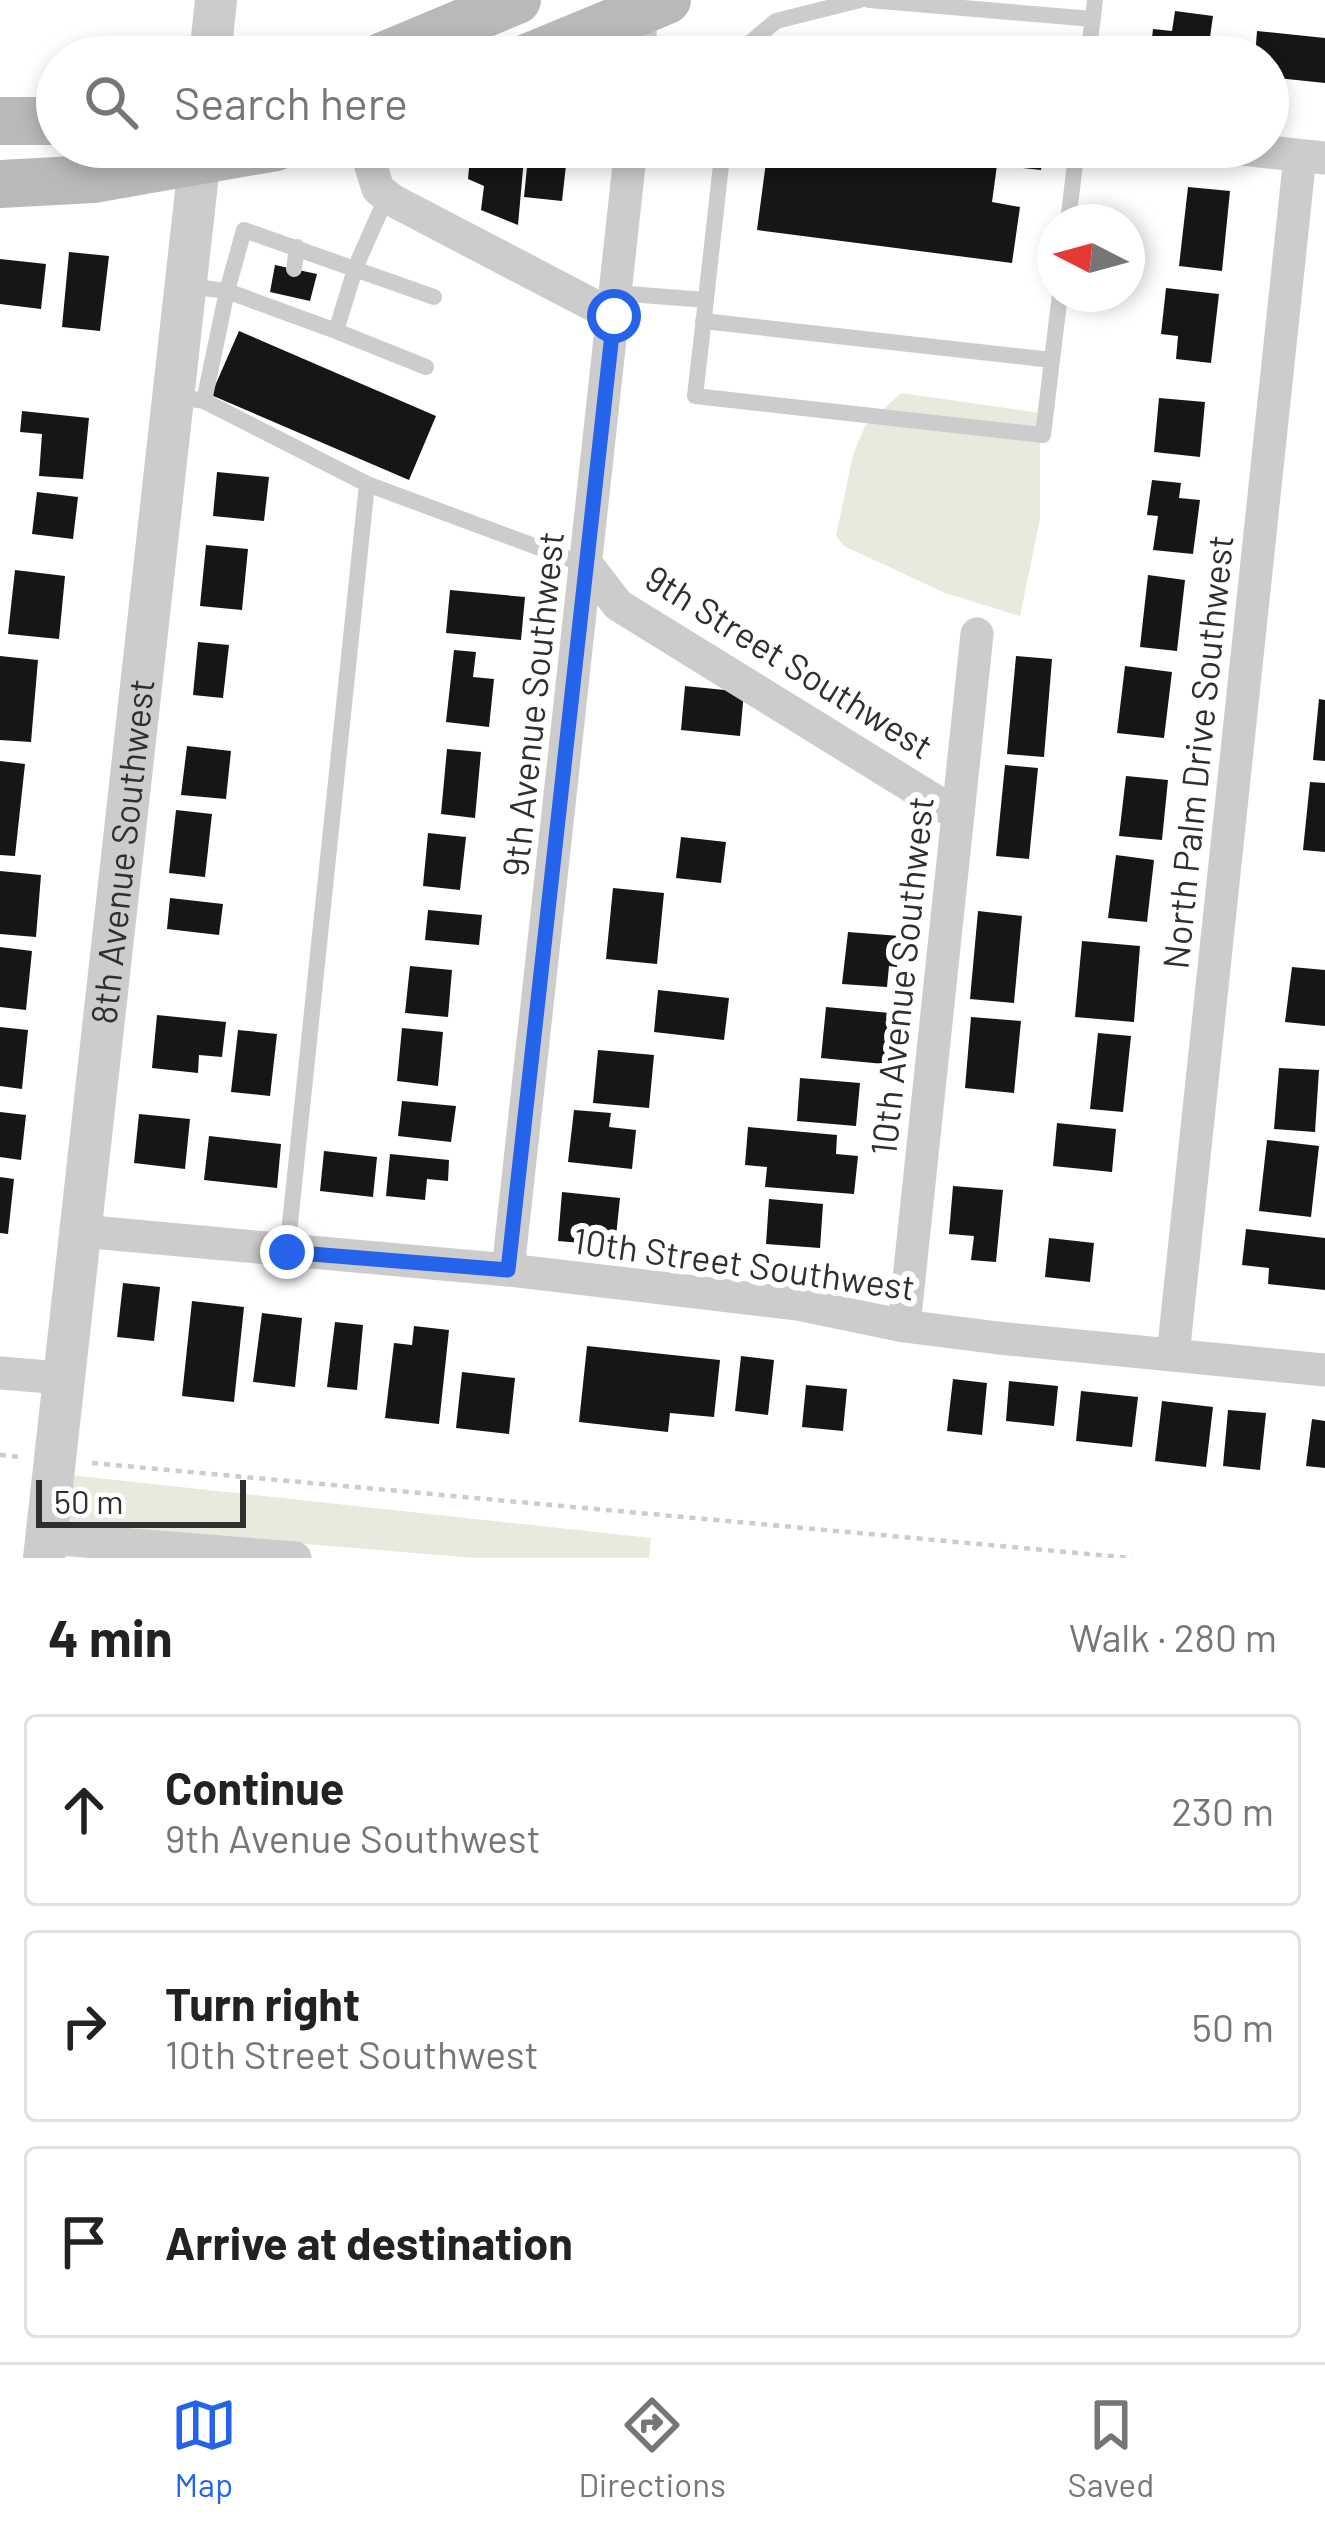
<!DOCTYPE html>
<html lang="en">
<head>
<meta charset="utf-8">
<style>
  body { margin:0; font-family:Barlow,sans-serif; background:#f6f6f6; color:#222 }
  .compass { position:absolute; left:1037px; top:204px; width:108px; height:108px; border-radius:50%; background:#fff; box-shadow:0 6px 18px #0003; rotate:276deg }
  .scale { position:absolute; left:36px; bottom:30px; width:210px; box-sizing:border-box; padding-left:12px; border:6px solid #2f2f2f; border-top:0; font-size:33px; line-height:42px; white-space:nowrap; color:#2f2f2f; -webkit-text-stroke:9px #fff; paint-order:stroke }
  .stop { position:absolute; width:36px; height:36px; margin:-27px; border:9px solid #2563eb; border-radius:50%; background:#fff }
  .stop.end { background:#2563eb; border-color:#fff; box-shadow:0 3px 12px #0008 }
  .list { margin:0; padding:0; list-style:none }
  h2 { display:flex; justify-content:space-between; align-items:center; height:156px; margin:0; padding:0 48px; font-size:51px }
  h2 small { font-size:39px; font-weight:400; color:#767676 }
  .list li { display:grid; grid-template-columns:78px 1fr auto; gap:36px; align-items:center; box-sizing:border-box; height:192px; margin:0 24px 24px; padding:0 24px; border:3px solid #e0e0e0; border-radius:12px }
  .list b { display:block; font-size:45px; white-space:nowrap }
  .list p { margin:0; font-size:39px; white-space:nowrap; color:#767676 }
  .list em { font-size:39px; font-style:normal; color:#767676 }
  .icon { flex:none; width:66px; height:66px; fill:none; stroke:currentColor; stroke-width:2; stroke-linecap:round; stroke-linejoin:round }
  .map { position:relative; flex:none; width:1325px; height:1558px; overflow:hidden }
  .search { position:absolute; background:#fff; box-shadow:0 6px 18px #0003; left:36px; right:36px; top:36px; height:132px; display:flex; align-items:center; gap:30px; box-sizing:border-box; padding:0 42px; border-radius:66px; color:#767676; font-size:45px }
  .sheet { height:804px; background:#fff }
  nav { display:flex; justify-content:space-around; align-items:center; box-sizing:border-box; height:168px; border-top:3px solid #e0e0e0; background:#fff; font-size:33px; color:#767676 }
  nav a { display:grid; justify-items:center; gap:6px }
  nav .on { color:#2563eb }
  .map>svg:first-child { display:block }
  .green { fill:#e6ebdd }
  .building { fill:#161616 }
  .lines { fill:none; stroke-linecap:round; stroke-linejoin:round }
  .path { stroke:#ccc; stroke-width:4.5; stroke-dasharray:6 6; stroke-linecap:butt }
  .service { stroke:#ccc; stroke-width:16 }
  .minor { stroke:#ccc; stroke-width:33 }
  .tertiary { stroke:#ccc; stroke-width:42 }
  .secondary { stroke:#b9b9b9; stroke-width:48 }
  .route { stroke:#2563eb; stroke-width:15 }
  .labels { text-anchor:middle; stroke-width:12; stroke-linejoin:round; paint-order:stroke }
  .street-label { font-size:36px; fill:#2f2f2f; stroke:#fff }
</style>
</head>
<body>
<div class="map">
<svg width="1325" height="1558" viewBox="0 0 1325 1558">
  <rect width="100%" height="100%" fill="#fff"/>
  <path class="green" d="M901,393L1040,413V519L1020,616L945,593L844,546L836,536L853,455L865,426Z
    M70,1475L651,1538L649,1558H475L64,1524Z"/>
  <path class="building" d="M1175,11L1213,16L1210,37L1229,39L1226,57H1150L1153,29L1172,31Z
    M1257,31L1325,38V83L1268,77V57H1255Z
    M471,147H525L518,225L481,210L484,186L468,179Z
    M529,147H568L562,201L524,197Z
    M768,147H1044L1041,170L997,165L992,202L1020,207L1012,263L757,230Z
    M1188,187L1230,191L1222,271L1179,266Z
    M69,252L109,256L100,331L62,327Z
    M0,259L46,264L41,309L0,304Z
    M275,265L317,274L310,301L270,292Z
    M1166,288L1219,294L1211,363L1176,359L1178,336L1161,334Z
    M239,331L436,416L409,480L211,395Z
    M1159,398L1205,402L1200,457L1154,452Z
    M22,411L89,418L83,479L39,476L42,434L20,432Z
    M217,472L269,477L264,521L213,516Z
    M1152,480L1181,483L1179,498L1200,500L1193,554L1153,550L1158,516L1147,515Z
    M37,492L78,497L73,539L32,534Z
    M206,545L248,549L242,610L200,606Z
    M15,570L65,576L59,639L8,634Z
    M1148,575L1185,580L1177,651L1140,647Z
    M450,590L525,597L521,640L446,633Z
    M198,642L229,645L223,698L193,695Z
    M454,650L476,652L473,677L494,679L489,727L446,722Z
    M0,656L38,660L31,742L0,740Z
    M1016,656L1052,659L1044,757L1007,754Z
    M1125,666L1172,672L1164,738L1117,733Z
    M685,686L744,692L740,736L681,730Z
    M1319,699L1325,700V761L1313,760Z
    M187,746L231,751L226,799L181,795Z
    M447,749L481,752L475,818L441,814Z
    M0,761L25,764L15,856L0,855Z
    M1005,765L1038,768L1029,859L996,856Z
    M1126,776L1168,780L1162,840L1119,836Z
    M1310,782L1325,783V852L1303,850Z
    M176,810L212,814L205,877L169,873Z
    M428,833L466,837L460,890L423,886Z
    M681,837L726,842L721,883L676,878Z
    M1116,855L1154,860L1147,922L1108,918Z
    M0,871L41,875L36,937L0,934Z
    M613,888L664,893L657,964L606,959Z
    M170,898L223,904L219,935L167,929Z
    M428,910L482,915L479,945L425,940Z
    M978,911L1022,916L1014,1003L970,999Z
    M848,932L900,936L897,967L889,966L887,987L842,984Z
    M1082,941L1140,946L1134,1022L1075,1017Z
    M0,947L32,951L26,1010L0,1007Z
    M410,966L452,970L448,1017L405,1013Z
    M1292,967L1325,970V1026L1285,1022Z
    M658,990L729,998L724,1040L654,1032Z
    M826,1007L890,1013L884,1064L821,1058Z
    M157,1015L226,1022L222,1057L199,1055L198,1073L152,1068Z
    M971,1017L1021,1021L1014,1093L965,1088Z
    M0,1027L28,1030L22,1089L0,1086Z
    M402,1028L443,1032L438,1086L397,1081Z
    M238,1030L277,1034L270,1096L231,1092Z
    M1098,1033L1131,1036L1123,1112L1090,1109Z
    M598,1050L654,1055L649,1108L593,1103Z
    M1279,1068L1319,1070L1315,1132L1274,1129Z
    M800,1078L860,1083L856,1126L797,1121Z
    M402,1101L456,1106L451,1142L398,1136Z
    M574,1110L611,1113L609,1127L636,1130L632,1169L568,1162Z
    M0,1112L26,1115L21,1160L0,1157Z
    M139,1114L190,1119L185,1169L134,1163Z
    M1057,1123L1116,1129L1112,1172L1053,1166Z
    M748,1127L837,1135L836,1154L858,1156L854,1194L765,1187L767,1167L745,1165Z
    M209,1136L281,1144L277,1188L204,1180Z
    M1267,1140L1319,1146L1311,1217L1259,1211Z
    M324,1151L377,1157L373,1197L320,1191Z
    M390,1154L449,1160L448,1181L427,1179L425,1200L386,1196Z
    M0,1177L14,1179L8,1234L0,1233Z
    M953,1186L1003,1190L996,1262L971,1260L974,1236L949,1234Z
    M562,1192L620,1198L615,1246L558,1241Z
    M769,1199L823,1204L820,1248L766,1244Z
    M1246,1229L1325,1238V1290L1268,1284L1269,1268L1242,1265Z
    M1049,1238L1094,1243L1090,1282L1045,1277Z
    M123,1283L160,1287L154,1341L117,1337Z
    M192,1301L244,1307L234,1402L182,1396Z
    M262,1313L302,1318L295,1387L253,1382Z
    M335,1322L363,1325L357,1390L327,1387Z
    M414,1326L449,1330L439,1424L385,1418L394,1343L412,1345Z
    M587,1346L720,1360L714,1417L670,1413L668,1432L579,1422Z
    M741,1356L774,1360L768,1415L735,1411Z
    M462,1372L515,1378L509,1434L456,1428Z
    M953,1379L987,1383L982,1435L947,1431Z
    M1009,1381L1058,1386L1054,1426L1006,1421Z
    M806,1385L847,1389L843,1431L802,1427Z
    M1081,1391L1138,1397L1132,1447L1076,1441Z
    M1162,1401L1213,1407L1206,1467L1155,1461Z
    M1228,1410L1266,1413L1260,1470L1223,1466Z
    M1312,1419L1325,1421V1468L1306,1466Z"/>
  <g class="lines">
    <path class="path" d="M259,48L267,45L266,50
      M0,1455L21,1457
      M92,1463L1132,1558"/>
    <path class="service" d="M869,0L1093,19
      M733,57L776,21L860,0
      M1088,57L1095,0
      M387,196L356,266L336,331L227,291L244,230L434,297
      M1068,222L1077,147
      M294,269L297,247
      M187,286L227,291L204,401
      M616,293L706,300L695,396L1043,435L1060,294
      M706,299L723,147
      M703,321L1052,360
      M336,331L426,367
      M175,396L204,401L367,484L588,566
      M287,1252L367,484"/>
    <path class="minor" d="M639,0L641,57
      M365,147L378,189L392,200L614,316
      M1223,147L1325,158
      M588,566L618,605L958,815
      M81,1231L508,1270L798,1304L904,1326L998,1338L1325,1370
      M508,1270L631,147
      M904,1326L977,634
      M1173,1355L1300,156
      M0,1373L61,1378
      M46,1538L295,1558"/>
    <g class="tertiary">
      <path d="M210,57L216,0"/>
      <path id="s1" d="M44,1558L201,147"/>
    </g>
    <path class="secondary" d="M381,57L517,0
      M529,57L667,0
      M0,121H57
      M0,184L93,179L276,147"/>
  </g>
  <g class="lines">
    <path class="route" d="M287,1252L508,1270L614,316"/>
  </g>
  <g class="labels">
    <g class="street-label">
      <text transform="translate(789 662) rotate(32)" y="13">9th Street Southwest</text>
      <text transform="translate(533 704) rotate(-84)" y="13">9th Avenue Southwest</text>
      <text transform="translate(1198 752) rotate(-84)" y="13">North Palm Drive Southwest</text>
      <text dy="13" stroke="none"><textPath href="#s1" startOffset="711">8th Avenue Southwest</textPath></text>
      <text transform="translate(902 976) rotate(-84)" y="13">10th Avenue Southwest</text>
      <text transform="translate(744 1264) rotate(8)" y="13">10th Street Southwest</text>
    </g>
  </g>
</svg>
<svg class="compass" viewBox="-18 -18 36 36"><path d="M0-13l5 13h-10z" fill="#e53935"/><path d="M0 13l5-13h-10z" fill="#767676"/></svg>
<div class="scale">50 m</div>
<div class="stop" style="left:614px;top:316px"></div>
<div class="stop end" style="left:287px;top:1252px"></div>
<div class="search"><svg class="icon" aria-label="search" viewBox="0 0 24 24"><circle cx="10" cy="10" r="6"/><path d="M15 15l6 6"/></svg>Search here</div>
</div>
<section class="sheet">
<h2>4 min<small>Walk · 280 m</small></h2>
<ul class="list">
<li><svg class="icon" aria-label="ahead" viewBox="0 0 24 24"><path d="M12 20V5M6 11l6-6 6 6"/></svg><div><b>Continue</b><p>9th Avenue Southwest</p></div><em>230 m</em></li>
<li><svg class="icon" aria-label="right" viewBox="0 0 24 24"><path d="M7 20v-9h11M14 6l5 5-5 5"/></svg><div><b>Turn right</b><p>10th Street Southwest</p></div><em>50 m</em></li>
<li><svg class="icon" aria-label="arrive" viewBox="0 0 24 24"><path d="M6 21V4h12l-3 4 3 4H6"/></svg><div><b>Arrive at destination</b></div></li>
</ul>
</section>
<nav>
<a class="on"><svg class="icon" aria-label="map" viewBox="0 0 24 24"><path d="M3 6l6-2 6 2 6-2v14l-6 2-6-2-6 2zM9 4v14M15 6v14"/></svg>Map</a>
<a><svg class="icon" aria-label="directions" viewBox="0 0 24 24"><path d="M12 3l9 9-9 9-9-9zM9 14v-3h6M13 9l2 2-2 2"/></svg>Directions</a>
<a><svg class="icon" aria-label="saved" viewBox="0 0 24 24"><path d="M7 4h10v16l-5-4-5 4z"/></svg>Saved</a>
</nav>
</body>
</html>
